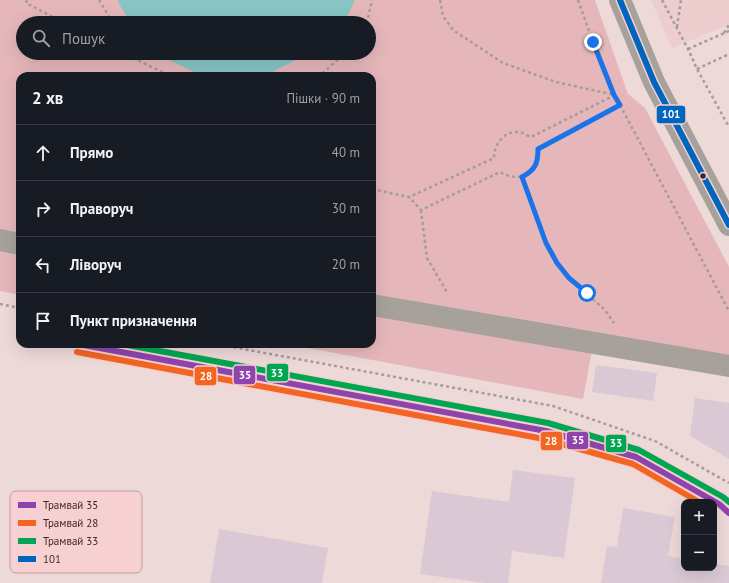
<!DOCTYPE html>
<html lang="uk">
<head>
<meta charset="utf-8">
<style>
  body { margin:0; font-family:"PT Sans",sans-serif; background:#242831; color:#f1f3f6 }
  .controls { position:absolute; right:12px; bottom:12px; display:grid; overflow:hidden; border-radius:8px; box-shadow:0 4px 16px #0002 }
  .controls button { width:36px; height:36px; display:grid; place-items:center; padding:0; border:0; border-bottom:1px solid #363941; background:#171b24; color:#f1f3f6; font:20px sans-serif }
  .stop { position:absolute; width:12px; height:12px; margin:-9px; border:3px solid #1a73e8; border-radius:50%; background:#fff }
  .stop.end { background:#1a73e8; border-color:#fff; box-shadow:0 1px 4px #0008 }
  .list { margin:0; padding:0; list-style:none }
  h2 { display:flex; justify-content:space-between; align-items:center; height:52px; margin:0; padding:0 16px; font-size:17px }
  h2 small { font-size:13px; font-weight:400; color:#9ea1a6 }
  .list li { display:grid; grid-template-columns:26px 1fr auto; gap:12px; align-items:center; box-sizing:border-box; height:56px; padding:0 16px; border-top:1px solid #363941 }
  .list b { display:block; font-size:15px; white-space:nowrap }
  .list em { font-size:13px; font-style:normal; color:#9ea1a6 }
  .icon { flex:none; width:22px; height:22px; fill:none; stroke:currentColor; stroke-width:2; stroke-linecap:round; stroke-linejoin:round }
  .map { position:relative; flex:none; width:729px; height:583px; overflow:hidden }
  .search { position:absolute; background:#171b24; box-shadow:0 4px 16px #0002; left:16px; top:16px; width:360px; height:44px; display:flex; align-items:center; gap:10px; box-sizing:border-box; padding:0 14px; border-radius:22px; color:#9ea1a6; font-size:15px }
  .panel { position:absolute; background:#171b24; box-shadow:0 4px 16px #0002; left:16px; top:72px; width:360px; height:276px; border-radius:12px }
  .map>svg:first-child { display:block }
  .built { fill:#edcdcd }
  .green { fill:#e6b7ba; fill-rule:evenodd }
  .water { fill:#88c5c5 }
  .building { fill:#dac9d4 }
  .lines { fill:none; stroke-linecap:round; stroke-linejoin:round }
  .path { stroke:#a49d99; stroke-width:2.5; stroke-dasharray:3 3; stroke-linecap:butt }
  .minor { stroke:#a6a29b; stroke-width:22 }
  .bus-1-casing { stroke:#f7d0d1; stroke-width:9 }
  .bus-1 { stroke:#0065bd; stroke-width:6 }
  .tram-1-casing { stroke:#f7d0d1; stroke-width:9 }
  .tram-2-casing { stroke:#f7d0d1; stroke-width:9 }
  .tram-3-casing { stroke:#f7d0d1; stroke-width:9 }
  .tram-1 { stroke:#8e44ad; stroke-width:6 }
  .tram-2 { stroke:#f26522; stroke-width:6 }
  .tram-3 { stroke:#00a651; stroke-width:6 }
  .route { stroke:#1a73e8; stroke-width:5 }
  .bus-dot { fill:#462225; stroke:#f7d0d1; stroke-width:1.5 }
  .key { fill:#f7d0d1; stroke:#c29c9d; stroke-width:1 }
  .key-label { font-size:11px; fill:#462225 }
  .line-badge { stroke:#f7d0d1; stroke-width:1.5 }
  .badge-label { font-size:11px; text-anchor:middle; font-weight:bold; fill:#fff }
</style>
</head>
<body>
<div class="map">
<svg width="729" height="583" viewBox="0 0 729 583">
  <rect width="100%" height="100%" fill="#eed9d9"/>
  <path class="built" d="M651,0H729V25L672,48Z"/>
  <path class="green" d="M0,0H595L628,94L645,108L729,267V361L594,339L583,399L286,344H372V76H20V295L0,291ZM23,23H369V53H23Z"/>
  <path class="water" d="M118,0H355L344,23H131L119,4Z
    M161,53H310L264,76H202L169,60Z"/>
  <path class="building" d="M596,365L657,373L653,401L592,392Z
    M695,398L729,403V459L690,436Z
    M513,470L575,478L564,558L512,551L508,583H484L420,574L432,491L509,502Z
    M623,508L675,517L668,556L684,559V568H714V564L729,566V583H601L607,546L617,547Z
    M219,529L328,548L322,583H210Z"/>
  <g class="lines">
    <path class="path" d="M27,0L26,3L64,23
      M99,0L113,23
      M440,0L443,16L453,30L503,63L556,82L615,95
      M578,0L593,42L614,95
      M662,0L688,49L697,69L729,127
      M365,23L368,18L372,0
      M677,27L681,0
      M724,33L729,25
      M688,49L729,31
      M122,53L171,76
      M132,53L137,60
      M697,69L729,54
      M317,76L323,73L345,53
      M620,105L729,311
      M522,177L546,243L557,263L569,278L605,310L614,323
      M372,189L409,197L421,210L500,172C512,179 529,180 536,165C538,160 538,155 537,149L620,105L615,95L531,137C528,136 525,134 523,133C506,128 494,143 494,158L409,197
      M421,210L427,258L448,294
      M0,304L20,308
      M216,344L553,406L655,441L729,483"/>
    <path class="minor" d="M620,0L654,82L729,225
      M0,240L20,244
      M372,305L729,366"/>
    <g class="bus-1-casing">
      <path id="bus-1" d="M620,0L654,82L729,225"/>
    </g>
    <use href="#bus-1" class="bus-1"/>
    <g class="tram-1-casing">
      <path id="tram-1" d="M78,344L546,431L636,457L719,504L729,513"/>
    </g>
    <g class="tram-2-casing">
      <path id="tram-2" d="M77,352L544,439L633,464L699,502"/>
    </g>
    <g class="tram-3-casing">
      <path id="tram-3" d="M122,344L548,423L639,450L723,497L729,502"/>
    </g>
    <use href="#tram-1" class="tram-1"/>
    <use href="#tram-2" class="tram-2"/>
    <use href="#tram-3" class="tram-3"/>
  </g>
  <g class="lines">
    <path class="route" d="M587,293L569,278L557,263L546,243L522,177C535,170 538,164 538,149L620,105L614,95L593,42"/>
  </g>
  <circle class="bus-dot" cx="703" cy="176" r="3.5"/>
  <rect x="10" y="491" width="132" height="82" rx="6" class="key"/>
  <rect x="18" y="502" width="18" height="6" fill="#8e44ad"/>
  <rect x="18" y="520" width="18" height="6" fill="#f26522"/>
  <rect x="18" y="538" width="18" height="6" fill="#00a651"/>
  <rect x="18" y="556" width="18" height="6" fill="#0065bd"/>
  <g class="key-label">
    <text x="43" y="509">Трамвай 35</text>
    <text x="43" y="527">Трамвай 28</text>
    <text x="43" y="545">Трамвай 33</text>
    <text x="43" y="563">101</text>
  </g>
  <g class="line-badge">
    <rect x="656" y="105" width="30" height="19" rx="4" fill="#0065bd"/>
    <rect x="266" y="363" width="23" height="19" rx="4" fill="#00a651"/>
    <rect x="233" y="365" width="23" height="20" rx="4" fill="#8e44ad"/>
    <rect x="194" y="366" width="23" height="20" rx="4" fill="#f26522"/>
    <rect x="566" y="431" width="23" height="19" rx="4" fill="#8e44ad"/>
    <rect x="540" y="431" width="23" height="20" rx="4" fill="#f26522"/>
    <rect x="605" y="434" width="22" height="19" rx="4" fill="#00a651"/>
  </g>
  <g class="badge-label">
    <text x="671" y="118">101</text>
    <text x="277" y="377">33</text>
    <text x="245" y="379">35</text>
    <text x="206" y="380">28</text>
    <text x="578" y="444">35</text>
    <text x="551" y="445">28</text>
    <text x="616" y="447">33</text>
  </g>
</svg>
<div class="controls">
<button>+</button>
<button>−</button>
</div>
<div class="stop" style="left:587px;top:293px"></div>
<div class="stop end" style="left:593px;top:42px"></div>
<div class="search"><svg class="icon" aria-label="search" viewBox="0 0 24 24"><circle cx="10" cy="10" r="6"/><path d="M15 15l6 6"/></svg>Пошук</div>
<section class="panel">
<h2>2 хв<small>Пішки · 90 m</small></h2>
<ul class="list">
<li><svg class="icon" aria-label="ahead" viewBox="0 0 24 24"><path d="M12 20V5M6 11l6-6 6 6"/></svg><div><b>Прямо</b></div><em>40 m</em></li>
<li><svg class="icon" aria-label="right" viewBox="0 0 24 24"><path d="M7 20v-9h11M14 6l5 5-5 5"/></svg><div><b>Праворуч</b></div><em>30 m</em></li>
<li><svg class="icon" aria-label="left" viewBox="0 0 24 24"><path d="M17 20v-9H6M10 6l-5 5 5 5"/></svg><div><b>Ліворуч</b></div><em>20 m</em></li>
<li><svg class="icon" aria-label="arrive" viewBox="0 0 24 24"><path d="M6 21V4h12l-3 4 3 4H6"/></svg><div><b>Пункт призначення</b></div></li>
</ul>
</section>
</div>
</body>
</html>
